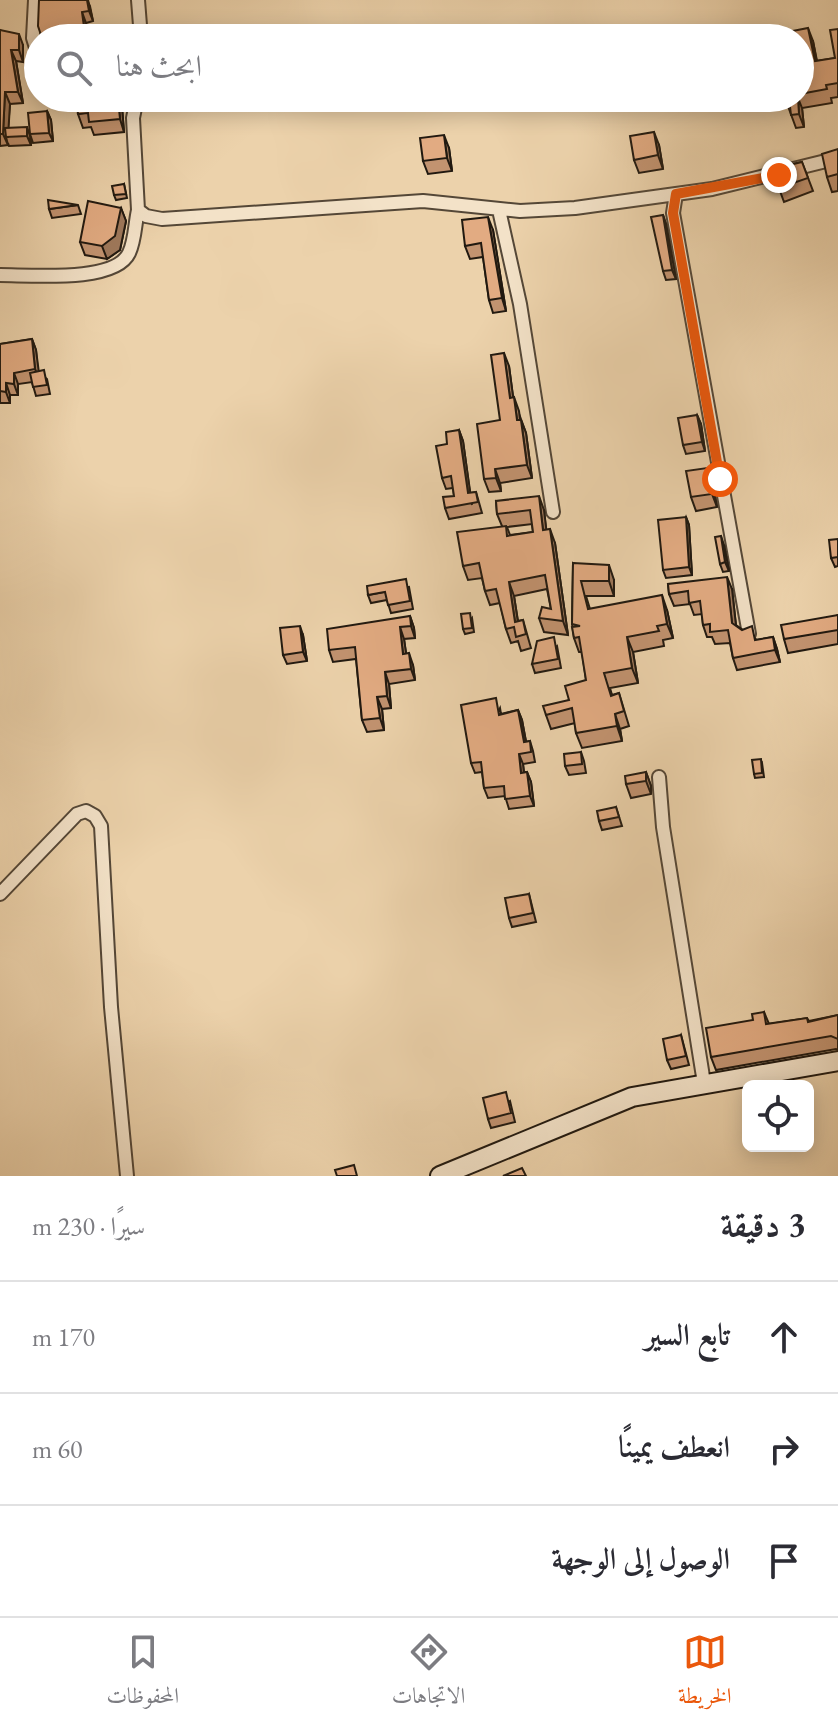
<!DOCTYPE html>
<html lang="ar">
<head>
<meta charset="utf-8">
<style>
  body { margin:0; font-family:"EB Garamond",Amiri,serif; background:#f7f7f7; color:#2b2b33; direction:rtl }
  .controls { position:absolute; right:24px; bottom:24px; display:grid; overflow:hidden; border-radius:12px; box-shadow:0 4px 20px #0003 }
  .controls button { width:72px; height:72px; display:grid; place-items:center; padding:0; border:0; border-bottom:2px solid #e1e1e2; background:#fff; color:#2b2b33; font:40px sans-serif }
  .stop { position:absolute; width:24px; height:24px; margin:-18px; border:6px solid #ea580c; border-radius:50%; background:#fff }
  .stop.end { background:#ea580c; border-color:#fff; box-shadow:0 2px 8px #0008 }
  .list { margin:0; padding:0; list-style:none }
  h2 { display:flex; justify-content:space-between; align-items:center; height:104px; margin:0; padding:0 32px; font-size:34px }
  h2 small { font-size:26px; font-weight:400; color:#7c7c81 }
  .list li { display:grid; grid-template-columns:52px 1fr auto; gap:24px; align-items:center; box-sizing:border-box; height:112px; padding:0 32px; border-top:2px solid #e1e1e2 }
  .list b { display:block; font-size:30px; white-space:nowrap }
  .list em { font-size:26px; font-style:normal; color:#7c7c81 }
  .icon { flex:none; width:44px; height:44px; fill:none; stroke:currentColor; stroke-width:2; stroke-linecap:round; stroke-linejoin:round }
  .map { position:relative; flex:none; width:838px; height:1176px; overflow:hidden; direction:ltr }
  .search { position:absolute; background:#fff; box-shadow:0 4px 20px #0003; left:24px; right:24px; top:24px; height:88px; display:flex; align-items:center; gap:20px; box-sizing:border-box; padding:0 28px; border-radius:44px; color:#7c7c81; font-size:30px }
  .sheet { height:440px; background:#fff }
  nav { display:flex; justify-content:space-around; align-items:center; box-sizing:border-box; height:112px; border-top:2px solid #e1e1e2; background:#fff; font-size:22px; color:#7c7c81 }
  nav a { display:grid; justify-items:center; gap:4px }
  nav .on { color:#ea580c }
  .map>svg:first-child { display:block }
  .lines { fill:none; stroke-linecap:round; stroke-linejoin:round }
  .street-casing { stroke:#544737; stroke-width:16 }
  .secondary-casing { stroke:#211910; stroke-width:22 }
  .street { stroke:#f3e2c8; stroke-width:12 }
  .secondary { stroke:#f3e2c8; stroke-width:18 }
  .wall { fill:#c29370; stroke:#211910; stroke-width:2; fill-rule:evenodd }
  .shaded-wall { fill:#9e785b; stroke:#211910; stroke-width:2 }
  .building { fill:#e2ab82; stroke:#211910; stroke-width:2 }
  .route { stroke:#ea580c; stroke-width:10 }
</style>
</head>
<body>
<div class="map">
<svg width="838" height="1176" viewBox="0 0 838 1176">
  <rect width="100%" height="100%" fill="#ecd2ab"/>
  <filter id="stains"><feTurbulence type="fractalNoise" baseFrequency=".0025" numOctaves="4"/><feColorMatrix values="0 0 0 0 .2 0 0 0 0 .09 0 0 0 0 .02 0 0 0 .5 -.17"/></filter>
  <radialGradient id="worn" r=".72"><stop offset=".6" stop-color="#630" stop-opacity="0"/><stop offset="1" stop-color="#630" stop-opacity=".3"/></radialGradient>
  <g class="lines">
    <g class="street-casing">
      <path id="street" d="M35,0L33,38L38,54
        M138,0L141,38
        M137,98L133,118L138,210L146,216L162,219L423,201L520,211L575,208L712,189L838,158
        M676,194L673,213L749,634
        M499,210L520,304L553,512
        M0,275C31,275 115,283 129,253C135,241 135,223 138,210
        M659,777L663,827L704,1083
        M0,894L77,814L86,811L95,816L101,826L111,1007L127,1176"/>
    </g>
    <g class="secondary-casing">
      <path id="secondary" d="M440,1176L632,1097L838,1061"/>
    </g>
    <use href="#street" class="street"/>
    <use href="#secondary" class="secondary"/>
  </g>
  <path class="wall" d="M39,0H88L93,21L86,23L88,38H42Z
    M838,29V97L831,98L832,103L802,108L804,127L796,128L785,98H800V38L813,41L817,61L835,58Z
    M0,30L23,45V62L16,61L23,103L10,104L8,128L30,136L31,145L9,146L8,143V145L0,146Z
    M122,107L124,132L94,135L91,127L83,128L78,114Z
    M47,111L51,120L53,141L33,143L30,134Z
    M659,145L663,169L639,173L634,160Z
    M449,148L452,171L428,174L423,161Z
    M838,149V191L832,192L827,177Z
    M802,162L813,191L784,202L772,169Z
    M124,184L127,198L116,200L114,195Z
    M78,205L81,214L52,218L49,209Z
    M121,208L126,221L120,250L107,259L85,255L80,242Z
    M663,215L666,224L676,279L666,280L663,271Z
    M493,230L506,311L493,313L489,300L483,257L470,259L465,246Z
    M32,339L36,350L38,372L47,379L50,394L36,396L32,382L18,384V395H10V403H0V344Z
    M509,366L513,397L526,433L532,478L500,483L501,491L489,492L484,479L500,420Z
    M697,415L701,424L705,451L686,454L683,445Z
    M459,430L463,441L470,493L476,492L482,513L449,519L445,508L454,496L453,488L446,489L442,478L447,444Z
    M712,481L717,507L696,511L691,497Z
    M496,501L544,510L546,529L555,543L568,635L544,632L539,618L551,609L547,589L514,596L518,621L523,620L531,648L521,651L518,641L511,643L506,629L500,603L490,605L485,591L482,578L468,580L463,566L502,526L497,514ZM532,524L533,532L510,535L507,527Z
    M686,517L689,525L692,575L666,578L663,570Z
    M838,539V566L835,567L831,558Z
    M724,545L729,571L723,572L720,564Z
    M573,563L614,580V596H586L590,609L667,610L673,638L663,640L664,646L633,652L638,683L610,688L612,695L619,693L629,726L620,729L622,741L582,748L576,733L575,723L551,729L546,715L569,700L586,680L582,652H579L574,638L572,624Z
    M668,584L732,589L736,625L757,640L773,637L777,649L780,662L737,670L733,658L730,643L715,644L712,637H707L703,625L702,614L694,615L690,604L674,606L669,594Z
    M409,587L413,609L391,613L387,600L371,603L368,595Z
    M838,615V644L788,653L784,639Z
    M410,616L414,628L415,638L404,639L406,654L413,665L415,680L389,684L391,708L382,709L384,730L367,732L362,720L356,659L333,662L329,650Z
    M472,618L474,632L465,634L463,629Z
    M303,635L307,661L287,664L283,655Z
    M557,646L561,668L535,673L532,664Z
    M500,708L501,714L518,710L522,720L526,742L530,741L533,751L535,762L523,764L524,772H527L531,782L534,806L509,809L505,796L488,798L484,788L482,772L475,773L471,763Z
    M581,752L584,761L586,773L569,775L565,766Z
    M762,763L764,777L755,778L754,774Z
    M646,772L651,786V794L631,798L626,784Z
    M616,807L622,826L602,830L599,821Z
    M529,894L536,922L512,927L509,918Z
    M764,1012L769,1024L807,1018L809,1021L838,1015V1050L836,1049L716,1070L711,1057Z
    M681,1035L689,1065L671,1069L667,1060Z
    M510,1101L515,1122L491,1128L488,1119Z"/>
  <path class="shaded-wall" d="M87,0L90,6L93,21L89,11Z
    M82,12L86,23L88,38H87L85,34Z
    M808,28L813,41L819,74L815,61Z
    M19,34L23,45V62L19,50Z
    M11,50L16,61L23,103L18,92Z
    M5,92L10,104L8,137H6L8,145L3,134Z
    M118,98L122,107L124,132L120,119Z
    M798,98L802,108L804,127L799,114Z
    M47,111L51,120L53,141L49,133Z
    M27,127L30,136L31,145L27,136Z
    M654,132L659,145L663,169L658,155Z
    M444,135L449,148L452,171L447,158Z
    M121,208L126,221L120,250L107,259L102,246Z
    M663,215L666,224L676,279L672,270Z
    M488,217L493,230L506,311L502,298Z
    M32,339L36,350L40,381L35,369Z
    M504,353L509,366L515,411L510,398Z
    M14,373L18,384V395L14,384Z
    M6,383L10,395V403L6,392Z
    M514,397L519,411L522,434L517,420Z
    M697,415L701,424L705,451L702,442Z
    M521,420L526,433L532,478L527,465Z
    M459,430L463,441L472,505L468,493Z
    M707,468L712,481L717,507L712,494Z
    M495,469L500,483L501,491L496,478Z
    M539,496L544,510L548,544L543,530Z
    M686,517L689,525L692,575L689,567Z
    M550,529L555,543L568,635L563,621Z
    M721,536L724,545L729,571L725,562Z
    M609,565L614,580V596L609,581Z
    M727,577L732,589L737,635L732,623Z
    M509,582L514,596L520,636L515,622Z
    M662,595L667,610L673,638L667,624Z
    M410,616L414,628L415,638L411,626Z
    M300,626L303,635L307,661L303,652Z
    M400,627L404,639L408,666L403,654Z
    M627,637L633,652L638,683L632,668Z
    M773,637L777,649L780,662L775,650Z
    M409,653L413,665L415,680L411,669Z
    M385,672L389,684L391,708L387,696Z
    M377,697L382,709L384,730L380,718Z
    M518,710L522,720L528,752L524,742Z
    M615,714L620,729L622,741L617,726Z
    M519,754L523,764L525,783L521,773Z
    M527,772L531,782L534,806L530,796Z
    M646,772L651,786V794L646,781Z"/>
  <path class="building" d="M39,0H87L89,11L82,12L85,34L60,38H42L38,26Z
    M808,28L815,61L835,58L830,30L838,29V83L826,85L827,89L800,94V38H777V34Z
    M0,30L19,34V50H11L18,92H5L3,134H0Z
    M76,98H118L120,119L89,122L88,113L78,114Z
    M789,98H798L799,114L791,115Z
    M47,111L49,133L30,134L28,113Z
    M27,127V136L6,137L5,128Z
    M654,132L658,155L634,160L630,136Z
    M444,135L447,158L423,161L420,138Z
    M838,149V174L827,177L822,154Z
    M802,162L808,178L779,188L772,169Z
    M124,184L126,194L114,195L112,186Z
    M48,200L78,205L49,209Z
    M88,201L121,208L115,236L102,246L80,242Z
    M663,215L672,270L663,271L651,217Z
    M488,217L502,298L489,300L481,243L465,246L462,220Z
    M32,339L35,369L14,373V384L6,383V392L0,391V344Z
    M504,353L510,398L514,397L517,420H521L527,465L495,469L496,478L484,479L477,424L500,420L491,355Z
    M44,370L47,385L33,387L30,373Z
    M697,415L702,442L683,445L678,418Z
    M459,430L468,493L476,492L478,502L445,508L443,497L454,496L451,476L442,478L436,446L447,444L446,432Z
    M707,468L712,494L691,497L686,471Z
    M539,496L543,530L550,529L563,621L539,618L542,607L551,609L545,575L509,582L515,622L523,620L526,634L516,637L514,627L506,629L496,589L485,591L479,563L463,566L457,532L506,526L507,536L533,532L530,510L497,514L496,501Z
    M686,517L689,567L663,570L658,520Z
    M721,536L725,562L720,564L715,537Z
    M838,539V557L831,558L829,540Z
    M573,563L609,565V581H581L588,609L662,595L667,624L657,626L659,631L627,637L632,668L604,673L611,696L619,693L624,711L615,714L617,726L576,733L572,708L546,715L543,706L569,700L565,686L586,680L579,637L574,638L572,627L580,626L572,624Z
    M727,577L732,623L742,630L752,626L755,640L773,637L775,650L733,658L728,630L710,632V624L703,625L700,601L689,603L688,591L669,594L668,584Z
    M406,579L410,601L388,605L385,592L368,595L367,586Z
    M470,613L472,628L463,629L461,614Z
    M838,615V630L784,639L781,625Z
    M410,616L411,626L400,627L403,654L409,653L411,669L385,672L387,696L377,697L380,718L362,720L355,647L329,650L327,629Z
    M300,626L303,652L283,655L280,628Z
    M554,637L558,659L532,664L537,641Z
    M496,698L499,715L518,710L524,742L530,741L531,752L519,754L521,773L527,772L530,796L505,799L504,786L484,788L481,762L471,763L461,705Z
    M581,752L582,764L565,766L564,754Z
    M761,759L762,773L754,774L752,760Z
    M646,772V781L626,784L625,776Z
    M616,807L619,817L599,821L597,811Z
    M529,894L533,913L509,918L505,898Z
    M764,1012L766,1024L807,1018L808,1022L838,1015V1039L831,1036L711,1057L706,1028L753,1020L752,1014Z
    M681,1035L686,1056L667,1060L663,1039Z
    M506,1092L511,1113L488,1119L483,1098Z
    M354,1165L357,1176H337L335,1170Z
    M522,1168L526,1176H503Z"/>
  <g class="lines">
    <path class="route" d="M720,479L673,213L676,194L779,175"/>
  </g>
  <rect width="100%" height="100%" filter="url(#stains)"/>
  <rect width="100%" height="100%" fill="url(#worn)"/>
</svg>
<div class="controls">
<button><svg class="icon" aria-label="locate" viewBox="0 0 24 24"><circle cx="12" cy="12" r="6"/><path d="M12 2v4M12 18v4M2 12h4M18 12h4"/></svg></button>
</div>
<div class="stop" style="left:720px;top:479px"></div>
<div class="stop end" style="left:779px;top:175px"></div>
<div class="search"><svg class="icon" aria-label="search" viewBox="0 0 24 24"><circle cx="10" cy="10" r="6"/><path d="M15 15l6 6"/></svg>ابحث هنا</div>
</div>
<section class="sheet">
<h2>3 دقيقة<small>سيرًا · 230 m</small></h2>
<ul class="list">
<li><svg class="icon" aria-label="ahead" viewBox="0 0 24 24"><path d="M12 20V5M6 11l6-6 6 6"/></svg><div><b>تابع السير</b></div><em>170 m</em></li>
<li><svg class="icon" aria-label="right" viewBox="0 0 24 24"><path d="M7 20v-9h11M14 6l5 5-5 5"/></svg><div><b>انعطف يمينًا</b></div><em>60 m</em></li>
<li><svg class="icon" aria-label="arrive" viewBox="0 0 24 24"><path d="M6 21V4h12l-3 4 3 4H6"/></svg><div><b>الوصول إلى الوجهة</b></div></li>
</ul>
</section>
<nav>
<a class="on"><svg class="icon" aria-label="map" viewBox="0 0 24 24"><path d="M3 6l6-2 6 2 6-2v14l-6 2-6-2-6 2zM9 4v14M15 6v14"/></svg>الخريطة</a>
<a><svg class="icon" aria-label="directions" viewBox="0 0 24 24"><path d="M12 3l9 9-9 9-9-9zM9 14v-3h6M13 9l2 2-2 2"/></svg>الاتجاهات</a>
<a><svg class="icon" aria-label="saved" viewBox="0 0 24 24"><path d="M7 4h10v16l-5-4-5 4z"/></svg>المحفوظات</a>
</nav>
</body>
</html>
